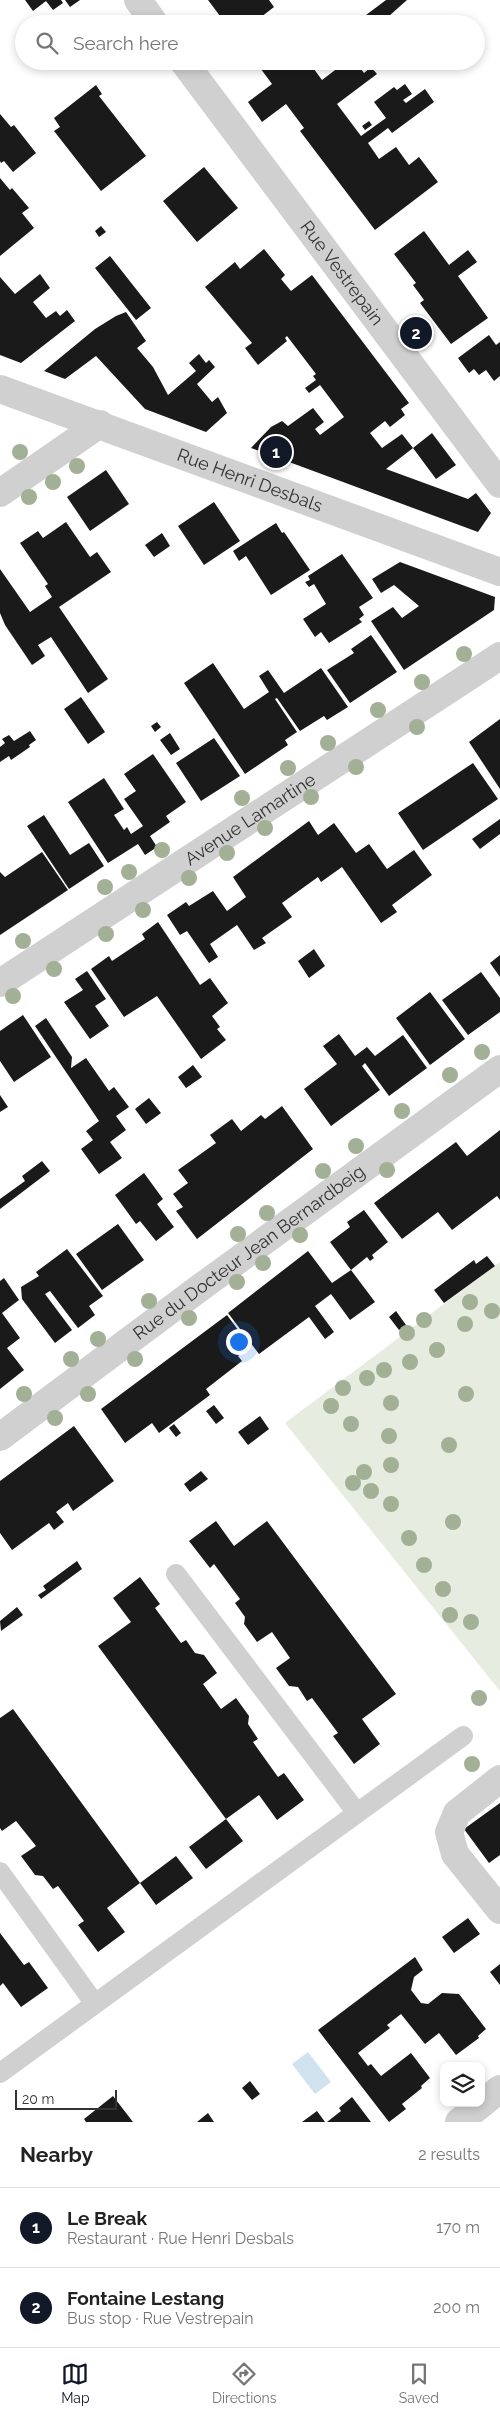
<!DOCTYPE html>
<html lang="en">
<head>
<meta charset="utf-8">
<style>
  body { margin:0; font-family:Raleway,sans-serif; background:#f6f6f6; color:#222 }
  .controls { position:absolute; right:15px; bottom:15px; display:grid; overflow:hidden; border-radius:10px; box-shadow:0 2px 8px #0003 }
  .controls button { width:45px; height:45px; display:grid; place-items:center; padding:0; border:0; border-bottom:1px solid #e0e0e0; background:#fff; color:#222; font:25px sans-serif }
  .scale { position:absolute; left:15px; bottom:12px; width:102px; box-sizing:border-box; padding-left:5px; border:2px solid #333; border-top:0; font-size:14px; line-height:18px; white-space:nowrap; color:#333; -webkit-text-stroke:4px #fff; paint-order:stroke }
  .you { position:absolute; left:238px; top:1341px; width:18px; height:18px; margin:-12px; border:4px solid #fff; border-radius:50%; background:#1a73e8; box-shadow:0 0 0 8px #1a73e833 }
  .badge { display:grid; place-items:center; width:32px; height:32px; border-radius:50%; background:#111827; color:#fff; font-size:16px; font-weight:700 }
  .pin { position:absolute; translate:-50% -50%; border:2px solid #fff; box-shadow:0 1px 5px #0006 }
  .list { margin:0; padding:0; list-style:none }
  h2 { display:flex; justify-content:space-between; align-items:center; height:65px; margin:0; padding:0 20px; font-size:21px }
  h2 small { font-size:16px; font-weight:400; color:#767676 }
  .list li { display:grid; grid-template-columns:32px 1fr auto; gap:15px; align-items:center; box-sizing:border-box; height:80px; padding:0 20px; border-top:1px solid #e0e0e0 }
  .list b { display:block; font-size:19px; white-space:nowrap }
  .list p { margin:0; font-size:16px; white-space:nowrap; color:#767676 }
  .list em { font-size:16px; font-style:normal; color:#767676 }
  .icon { flex:none; width:28px; height:28px; fill:none; stroke:currentColor; stroke-width:2; stroke-linecap:round; stroke-linejoin:round }
  .map { position:relative; flex:none; width:500px; height:2122px; overflow:hidden }
  .search { position:absolute; background:#fff; box-shadow:0 2px 8px #0003; left:15px; right:15px; top:15px; height:55px; display:flex; align-items:center; gap:12px; box-sizing:border-box; padding:0 18px; border-radius:28px; color:#767676; font-size:19px }
  .sheet { height:225px; background:#fff }
  nav { display:flex; justify-content:space-around; align-items:center; box-sizing:border-box; height:70px; border-top:1px solid #e0e0e0; background:#fff; font-size:14px; color:#767676 }
  nav a { display:grid; justify-items:center; gap:2px }
  nav .on { color:#111827 }
  .map>svg:first-child { display:block }
  .green { fill:#e6ecdf }
  .water { fill:#cfe2ee }
  .building { fill:#1a1a1a }
  .lines { fill:none; stroke-linecap:round; stroke-linejoin:round }
  .lane { stroke:#d0d0d0; stroke-width:20 }
  .street { stroke:#d0d0d0; stroke-width:28 }
  .tree { fill:#a2b095 }
  .labels { text-anchor:middle; stroke-width:5; stroke-linejoin:round; paint-order:stroke }
  .street-label { font-size:18px; fill:#333; stroke:#fff }
</style>
</head>
<body>
<div class="map">
<svg width="500" height="2122" viewBox="0 0 500 2122">
  <rect width="100%" height="100%" fill="#fff"/>
  <path class="green" d="M500,1262V1691L285,1423Z"/>
  <path class="water" d="M308,2052L331,2082L315,2094L292,2064Z"/>
  <path class="building" d="M25,0H61L63,3L53,10L46,1L33,11Z
    M65,0H80L70,7Z
    M208,0H269L274,7L252,24H210L220,16Z
    M386,0H407L380,24H354Z
    M292,16L298,24H282Z
    M255,61H308L322,80L347,61H355L364,73L371,67L377,74L337,104L361,136L386,118L374,102L394,87L397,90L405,84L412,94L403,100L406,103L425,89L434,102L392,133L388,128L368,143L379,159L396,147L409,165L419,157L438,182L375,230L300,131L304,128L286,104L262,122L248,102L272,84Z
    M96,85L102,94L99,96L146,156L101,191L54,131L60,127L54,118Z
    M0,114L11,127L14,125L36,153L13,172L4,161L1,163L0,161Z
    M369,121L372,125L365,130L362,126Z
    M204,167L238,208L197,242L163,201Z
    M0,178L10,190L12,188L29,208L22,213L34,228L0,256Z
    M101,226L106,232L99,237L95,231Z
    M424,231L449,265L468,250L477,262L458,276L488,318L451,344L420,303L424,300L413,285L416,283L394,254Z
    M264,249L285,275L281,279L291,291L312,275L409,403L401,409L405,415L390,427L385,421L370,433L382,448L402,434L413,448L386,469L468,499L476,493L491,513L478,532L251,448L271,427L282,421L288,426L313,408L324,422L315,429L320,435L344,417L320,385L309,393L305,388L316,380L313,376L316,374L287,336L285,338L287,341L258,365L245,348L252,343L205,287L235,262L240,269Z
    M110,256L151,308L136,320L95,268Z
    M40,274L50,288L33,302L46,318L56,311L60,316L67,310L75,321L21,363L0,355V277L15,294Z
    M126,312L146,341L137,348L153,367L168,395L196,371L189,363L199,354L206,363L209,360L215,367L197,384L212,402L218,397L227,413L206,432L145,409L96,356L65,379L44,371L95,329L116,316Z
    M489,335L496,345L500,342V376L494,381L486,370L479,375L474,369L469,373L458,358Z
    M432,433L456,465L436,479L413,448Z
    M106,470L129,504L90,531L67,497Z
    M214,502L240,541L204,565L178,526Z
    M66,522L90,557L97,552L111,572L59,607L108,679L88,693L51,637L38,645L45,656L32,665L5,625L0,613V569L30,612L52,597L45,586L48,584L20,543L38,531L43,538Z
    M276,523L282,533L284,532L310,570L271,595L246,556L239,561L233,551Z
    M162,533L170,546L154,557L145,545Z
    M342,554L373,598L359,607L364,615L359,619L362,622L329,643L321,632L315,637L303,619L326,604L314,584L309,587L305,582L310,580L308,576Z
    M400,562L495,597L494,610L404,670L371,621L393,607L402,618L419,606L394,585L381,593L372,579Z
    M371,635L397,672L350,703L327,670L354,653L351,649Z
    M213,663L244,709L269,692L259,676L268,670L284,693L321,668L348,707L327,720L324,716L300,731L277,698L275,699L297,732L285,740L288,745L245,774L184,683Z
    M81,697L105,732L88,744L64,709Z
    M500,719V789L469,742Z
    M157,722L161,727L155,732L151,726Z
    M30,731L36,740L29,745L30,747L11,760L9,756L0,762V747L5,743L2,739L9,735L14,741Z
    M170,733L180,749L171,755L160,740Z
    M214,738L240,776L201,801L176,763Z
    M153,754L186,802L166,816L170,822L150,836L157,847L145,855L138,844L108,863L68,802L104,778L124,809L114,815L124,830L127,827L131,834L143,826L124,799L136,791L124,774Z
    M473,763L498,799L423,850L398,813Z
    M44,815L70,855L89,843L104,866L69,889L27,826Z
    M500,819V834L480,849L472,839Z
    M309,821L318,835L334,823L356,853L369,844L387,869L414,850L432,875L392,905L397,912L381,923L342,867L321,882L318,877L282,903L292,917L262,938L266,943L254,950L237,925L210,944L218,957L209,963L187,931L180,935L167,915L186,902L189,906L213,891L227,911L246,897L233,877Z
    M42,852L68,890L0,935V872L5,877Z
    M158,922L200,985L210,978L228,1003L212,1016L220,1027L217,1029L226,1040L201,1059L157,996L124,1017L91,969L109,956L112,961L145,939L142,934Z
    M314,949L325,966L309,978L298,961Z
    M500,955V977L490,963Z
    M87,971L106,999L95,1006L109,1026L90,1039L64,1002L83,990L75,979Z
    M481,972L500,998V1012L468,1035L442,1000Z
    M430,992L465,1039L430,1065L396,1018Z
    M23,1015L51,1057L14,1082L0,1061V1031Z
    M46,1018L72,1057L71,1068L86,1058L109,1091L114,1087L129,1107L116,1116L126,1130L110,1142L122,1158L99,1174L81,1149L93,1140L86,1131L99,1121L35,1026Z
    M339,1034L355,1056L367,1047L375,1056L403,1035L427,1068L389,1096L365,1063L362,1066L380,1090L331,1126L304,1089L337,1064L323,1046Z
    M193,1065L202,1077L186,1088L178,1077Z
    M0,1095L8,1107L0,1112Z
    M149,1098L161,1113L146,1124L135,1109Z
    M282,1106L313,1149L197,1239L176,1211L183,1207L173,1194L188,1183L178,1170L216,1143L210,1135L232,1119L241,1131L261,1115L265,1119Z
    M500,1130V1200L497,1196L452,1230L438,1212L402,1239L374,1203L456,1142L467,1156Z
    M42,1161L50,1171L0,1209V1199L25,1181L22,1176Z
    M144,1173L163,1199L157,1204L174,1227L156,1241L140,1221L136,1224L115,1195Z
    M364,1210L388,1242L372,1255L374,1258L370,1261L367,1257L351,1270L330,1242L350,1227L347,1222Z
    M118,1224L144,1260L102,1290L76,1254Z
    M67,1249L103,1296L89,1306L95,1315L78,1328L50,1291L45,1294L72,1330L55,1343L22,1299L21,1287L39,1276L36,1272Z
    M308,1251L332,1283L351,1270L375,1302L350,1320L331,1294L315,1306L334,1332L325,1339L309,1317L259,1354L228,1313Z
    M487,1256L495,1266L444,1303L434,1290L474,1260L476,1264Z
    M4,1278L19,1300L2,1313L20,1338L7,1348L24,1370L0,1389V1281Z
    M396,1311L406,1325L399,1330L389,1317Z
    M227,1315L250,1346L238,1356L242,1361L206,1389L210,1395L159,1433L152,1423L125,1443L101,1409Z
    M214,1405L224,1418L216,1424L206,1411Z
    M260,1416L269,1429L248,1445L238,1432Z
    M174,1424L181,1433L176,1437L169,1428Z
    M74,1426L114,1481L73,1511L68,1503L56,1512L64,1522L54,1530L49,1523L12,1550L0,1533V1481Z
    M201,1471L208,1479L190,1492L184,1484Z
    M216,1521L234,1546L267,1521L396,1694L362,1719L380,1744L354,1764L333,1736L338,1733L312,1698L307,1701L298,1687L289,1686L276,1668L290,1658L272,1632L257,1642L244,1624L245,1617L235,1603L240,1599L214,1564L210,1568L189,1541Z
    M77,1561L82,1569L41,1599L38,1595L46,1590L43,1586Z
    M140,1577L160,1604L155,1608L181,1643L186,1640L195,1653L204,1655L217,1673L203,1684L221,1709L236,1698L249,1716L248,1724L258,1739L253,1742L278,1777L284,1773L304,1800L277,1820L259,1795L226,1819L98,1646L131,1622L113,1598Z
    M17,1607L23,1615L1,1631L0,1621Z
    M13,1709L140,1883L107,1908L125,1932L98,1952L78,1925L84,1921L58,1886L53,1889L43,1876L35,1875L21,1856L36,1846L16,1821L2,1831L0,1828V1718Z
    M500,1803V1855L489,1863L464,1829Z
    M226,1819L243,1841L206,1869L189,1847Z
    M176,1856L193,1878L156,1905L140,1883Z
    M468,1918L480,1934L454,1953L442,1937Z
    M0,1933L24,1965L29,1962L48,1988L21,2007L3,1983L0,1986Z
    M415,1957L423,1970L414,1977L411,1990L421,2003L428,2004L442,1993L459,1994L486,2029L478,2036L479,2038L456,2055L439,2033L425,2044L401,2014L387,2025L390,2028L358,2053L368,2066L371,2064L381,2076L411,2053L430,2078L421,2086L422,2088L402,2104L406,2109L389,2122L318,2030Z
    M500,1964V1985L490,1972Z
    M250,2081L260,2094L252,2100L242,2088Z
    M113,2096L133,2122H86L84,2119Z
    M352,2097L371,2122H327L341,2111L339,2108Z
    M317,2111L325,2122H302Z
    M208,2113L214,2122H197Z"/>
  <g class="lines">
    <path class="lane" d="M176,1574L357,1813
      M0,1872L95,2004
      M0,2073L463,1736"/>
    <g class="street">
      <path d="M138,0L155,24"/>
      <path id="s1" d="M183,61L500,484"/>
      <path id="s2" d="M0,389L500,572"/>
      <path d="M0,493L100,424"/>
      <path id="s3" d="M0,983L500,656"/>
      <path id="s4" d="M0,1437L197,1290L500,1069"/>
      <path d="M500,1779L457,1813L449,1832L455,1854L500,1910"/>
      <path d="M459,2122L500,2089"/>
    </g>
  </g>
  <g class="tree">
    <circle cx="20" cy="452" r="8"/>
    <circle cx="77" cy="466" r="8"/>
    <circle cx="53" cy="482" r="8"/>
    <circle cx="29" cy="497" r="8"/>
    <circle cx="464" cy="654" r="8"/>
    <circle cx="422" cy="682" r="8"/>
    <circle cx="378" cy="710" r="8"/>
    <circle cx="417" cy="727" r="8"/>
    <circle cx="328" cy="743" r="8"/>
    <circle cx="356" cy="767" r="8"/>
    <circle cx="288" cy="768" r="8"/>
    <circle cx="311" cy="797" r="8"/>
    <circle cx="242" cy="798" r="8"/>
    <circle cx="265" cy="828" r="8"/>
    <circle cx="162" cy="850" r="8"/>
    <circle cx="227" cy="853" r="8"/>
    <circle cx="129" cy="872" r="8"/>
    <circle cx="189" cy="878" r="8"/>
    <circle cx="105" cy="887" r="8"/>
    <circle cx="143" cy="910" r="8"/>
    <circle cx="106" cy="934" r="8"/>
    <circle cx="23" cy="941" r="8"/>
    <circle cx="54" cy="969" r="8"/>
    <circle cx="13" cy="996" r="8"/>
    <circle cx="482" cy="1052" r="8"/>
    <circle cx="450" cy="1075" r="8"/>
    <circle cx="402" cy="1111" r="8"/>
    <circle cx="356" cy="1146" r="8"/>
    <circle cx="387" cy="1170" r="8"/>
    <circle cx="323" cy="1171" r="8"/>
    <circle cx="267" cy="1213" r="8"/>
    <circle cx="238" cy="1234" r="8"/>
    <circle cx="300" cy="1235" r="8"/>
    <circle cx="263" cy="1263" r="8"/>
    <circle cx="237" cy="1282" r="8"/>
    <circle cx="149" cy="1301" r="8"/>
    <circle cx="470" cy="1302" r="8"/>
    <circle cx="492" cy="1311" r="8"/>
    <circle cx="189" cy="1318" r="8"/>
    <circle cx="424" cy="1320" r="8"/>
    <circle cx="465" cy="1324" r="8"/>
    <circle cx="407" cy="1333" r="8"/>
    <circle cx="98" cy="1339" r="8"/>
    <circle cx="437" cy="1350" r="8"/>
    <circle cx="71" cy="1359" r="8"/>
    <circle cx="135" cy="1359" r="8"/>
    <circle cx="410" cy="1362" r="8"/>
    <circle cx="384" cy="1370" r="8"/>
    <circle cx="367" cy="1378" r="8"/>
    <circle cx="343" cy="1388" r="8"/>
    <circle cx="24" cy="1394" r="8"/>
    <circle cx="88" cy="1394" r="8"/>
    <circle cx="466" cy="1394" r="8"/>
    <circle cx="391" cy="1403" r="8"/>
    <circle cx="331" cy="1406" r="8"/>
    <circle cx="55" cy="1418" r="8"/>
    <circle cx="351" cy="1424" r="8"/>
    <circle cx="389" cy="1436" r="8"/>
    <circle cx="449" cy="1445" r="8"/>
    <circle cx="391" cy="1465" r="8"/>
    <circle cx="364" cy="1472" r="8"/>
    <circle cx="353" cy="1483" r="8"/>
    <circle cx="371" cy="1491" r="8"/>
    <circle cx="391" cy="1504" r="8"/>
    <circle cx="453" cy="1522" r="8"/>
    <circle cx="409" cy="1538" r="8"/>
    <circle cx="424" cy="1565" r="8"/>
    <circle cx="443" cy="1589" r="8"/>
    <circle cx="450" cy="1615" r="8"/>
    <circle cx="471" cy="1622" r="8"/>
    <circle cx="479" cy="1698" r="8"/>
    <circle cx="472" cy="1764" r="8"/>
  </g>
  <g class="labels">
    <g class="street-label">
      <text dy="6" stroke="none"><textPath href="#s1" startOffset="265">Rue Vestrepain</textPath></text>
      <text dy="6" stroke="none"><textPath href="#s2" startOffset="266">Rue Henri Desbals</textPath></text>
      <text dy="6" stroke="none"><textPath href="#s3" startOffset="299">Avenue Lamartine</textPath></text>
      <text dy="6" stroke="none"><textPath href="#s4" startOffset="310">Rue du Docteur Jean Bernardbeig</textPath></text>
    </g>
  </g>
</svg>
<div class="controls">
<button><svg class="icon" aria-label="layers" viewBox="0 0 24 24"><path d="M12 4l9 5-9 5-9-5zM3 14l9 5 9-5"/></svg></button>
</div>
<div class="scale">20 m</div>
<div class="you"></div>
<div class="pin badge" style="left:276px;top:452px">1</div>
<div class="pin badge" style="left:416px;top:333px">2</div>
<div class="search"><svg class="icon" aria-label="search" viewBox="0 0 24 24"><circle cx="10" cy="10" r="6"/><path d="M15 15l6 6"/></svg>Search here</div>
</div>
<section class="sheet">
<h2>Nearby<small>2 results</small></h2>
<ul class="list">
<li><span class="badge">1</span><div><b>Le Break</b><p>Restaurant · Rue Henri Desbals</p></div><em>170 m</em></li>
<li><span class="badge">2</span><div><b>Fontaine Lestang</b><p>Bus stop · Rue Vestrepain</p></div><em>200 m</em></li>
</ul>
</section>
<nav>
<a class="on"><svg class="icon" aria-label="map" viewBox="0 0 24 24"><path d="M3 6l6-2 6 2 6-2v14l-6 2-6-2-6 2zM9 4v14M15 6v14"/></svg>Map</a>
<a><svg class="icon" aria-label="directions" viewBox="0 0 24 24"><path d="M12 3l9 9-9 9-9-9zM9 14v-3h6M13 9l2 2-2 2"/></svg>Directions</a>
<a><svg class="icon" aria-label="saved" viewBox="0 0 24 24"><path d="M7 4h10v16l-5-4-5 4z"/></svg>Saved</a>
</nav>
</body>
</html>
